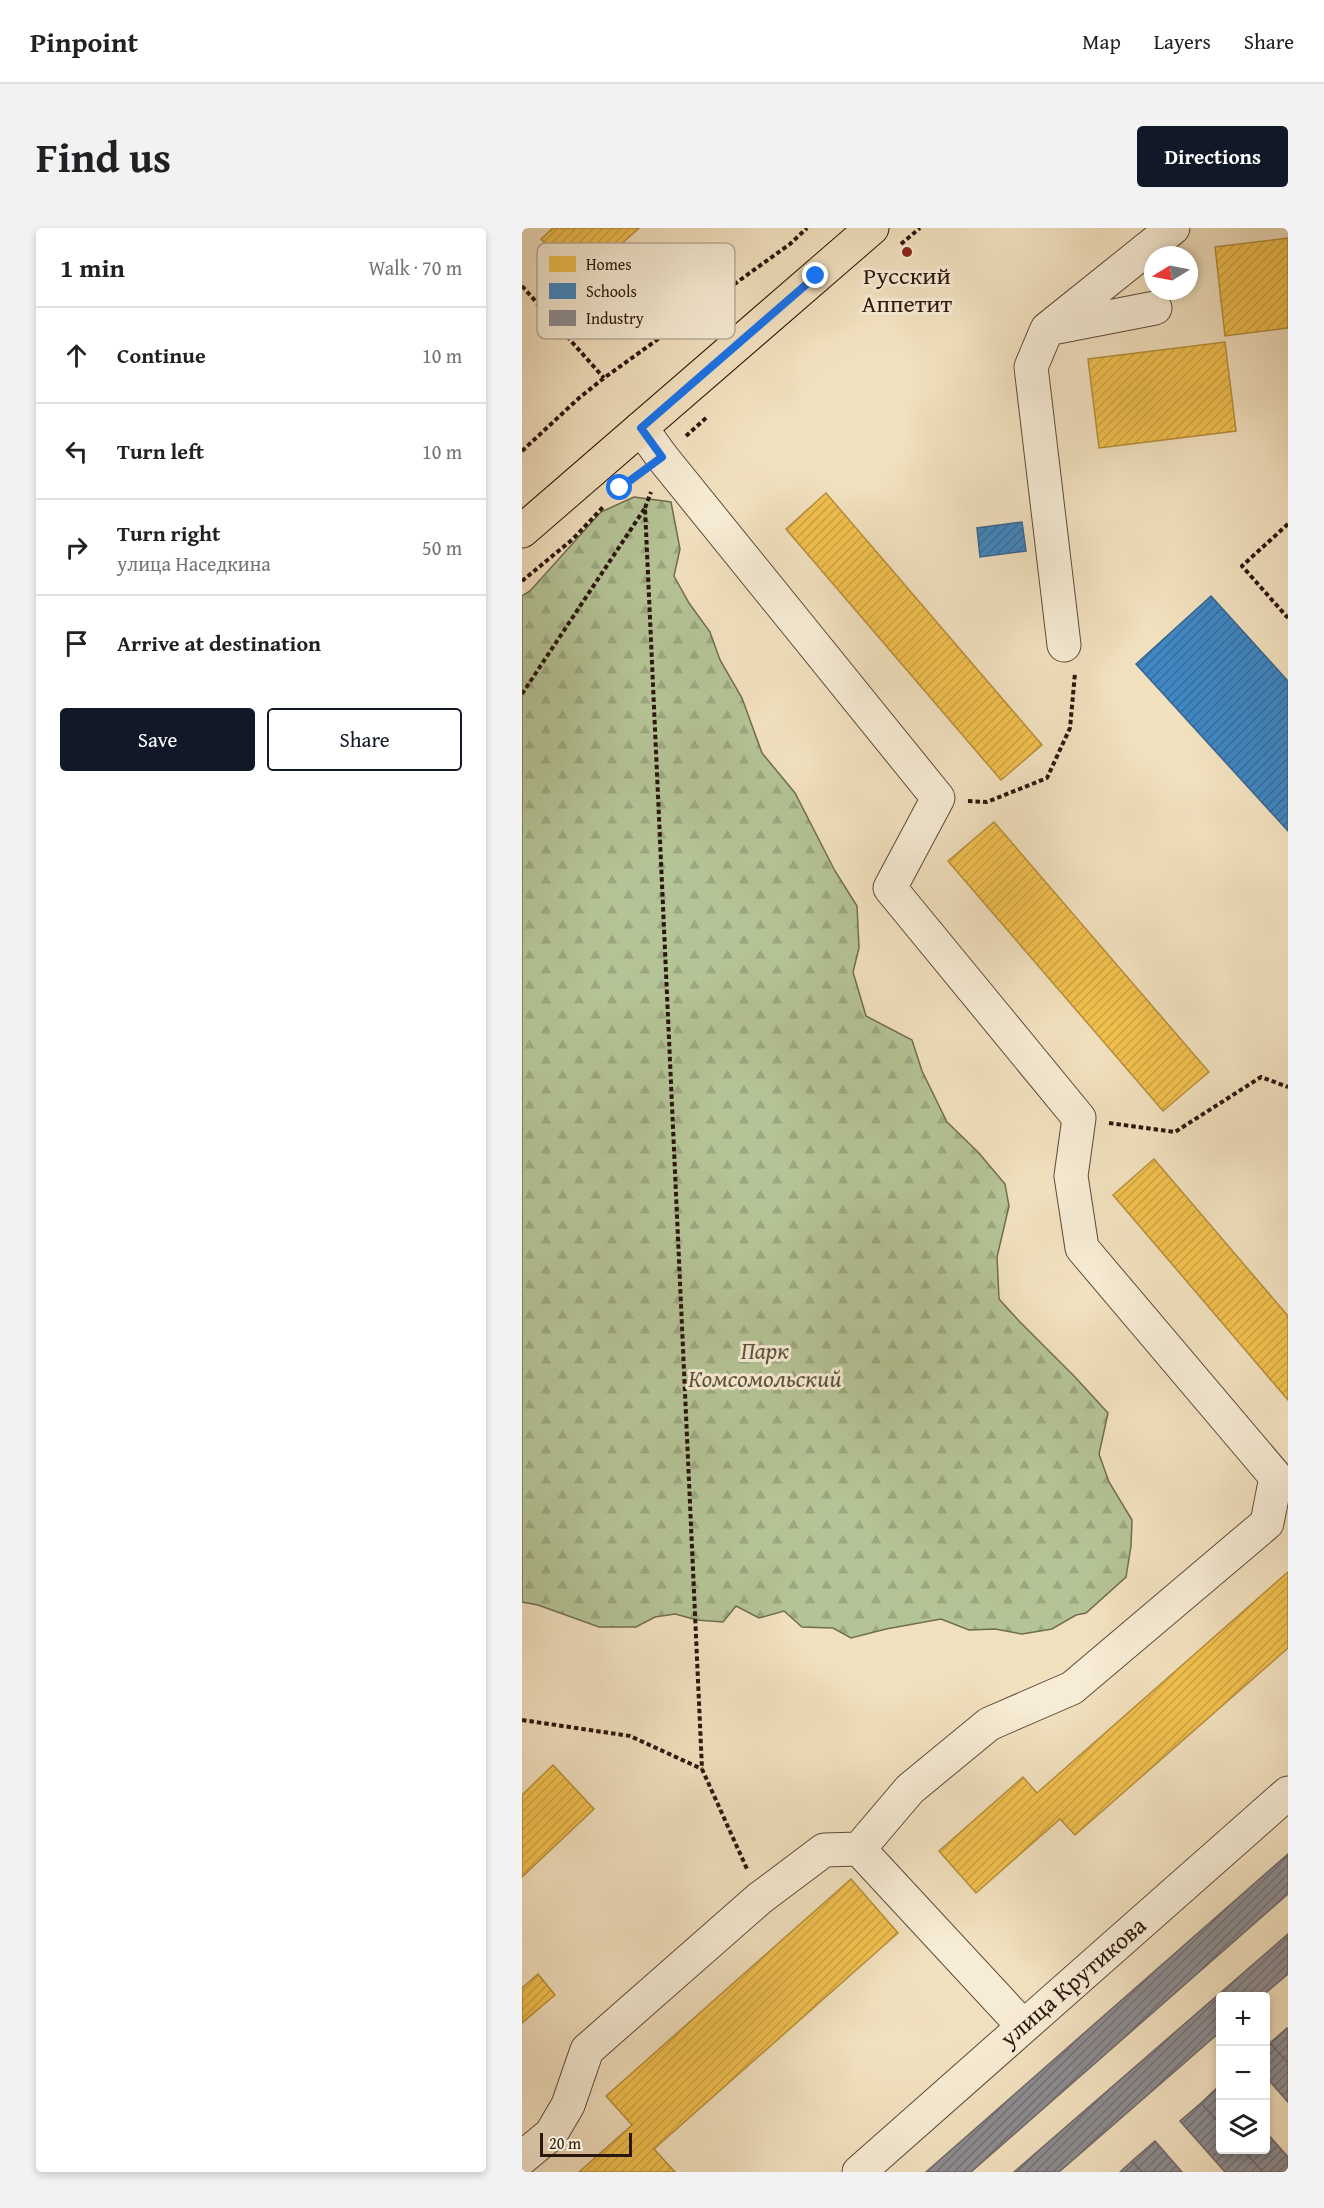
<!DOCTYPE html>
<html lang="en">
<head>
<meta charset="utf-8">
<style>
  body { margin:0; font-family:"Gentium Book Plus",serif; background:#f2f2f2; color:#202124 }
  .controls { position:absolute; right:18px; bottom:18px; display:grid; overflow:hidden; border-radius:6px; box-shadow:0 3px 9px #0003 }
  .controls button { width:54px; height:54px; display:grid; place-items:center; padding:0; border:0; border-bottom:2px solid #e0e0e0; background:#fff; color:#202124; font:30px sans-serif }
  .compass { position:absolute; left:622px; top:18px; width:54px; height:54px; border-radius:50%; background:#fff; box-shadow:0 3px 9px #0003; rotate:260deg }
  .scale { position:absolute; left:18px; bottom:15px; width:92px; box-sizing:border-box; padding-left:6px; border:3px solid #2b160e; border-top:0; font-size:16px; line-height:21px; white-space:nowrap; color:#2b160e; -webkit-text-stroke:4px #f7ecd5; paint-order:stroke }
  .stop { position:absolute; width:18px; height:18px; margin:-14px; border:4px solid #1a73e8; border-radius:50%; background:#fff }
  .stop.end { background:#1a73e8; border-color:#fff; box-shadow:0 2px 6px #0008 }
  .list { margin:0; padding:0; list-style:none }
  h2 { display:flex; justify-content:space-between; align-items:center; height:78px; margin:0; padding:0 24px; font-size:26px }
  h2 small { font-size:20px; font-weight:400; color:#757577 }
  .list li { display:grid; grid-template-columns:39px 1fr auto; gap:18px; align-items:center; box-sizing:border-box; height:96px; padding:0 24px; border-top:2px solid #e0e0e0 }
  .list b { display:block; font-size:22px; white-space:nowrap }
  .list p { margin:0; font-size:20px; white-space:nowrap; color:#757577 }
  .list em { font-size:20px; font-style:normal; color:#757577 }
  .actions { display:flex; gap:12px; padding:18px 24px }
  .actions a { flex:1; padding:14px 0; border:2px solid #111827; border-radius:6px; text-align:center; font-size:21px; color:#111827 }
  .actions .main { background:#111827; color:#fff }
  .icon { flex:none; width:33px; height:33px; fill:none; stroke:currentColor; stroke-width:2; stroke-linecap:round; stroke-linejoin:round }
  .map { position:relative; flex:none; width:766px; height:1944px; overflow:hidden; border-radius:6px }
  header { display:flex; align-items:center; gap:36px; box-sizing:border-box; height:84px; padding:0 30px; background:#fff; border-bottom:2px solid #e0e0e0 }
  header strong { font-size:28px }
  nav { display:flex; gap:33px; margin-inline-start:auto; font-size:21px }
  .intro { display:flex; align-items:center; justify-content:space-between; box-sizing:border-box; height:144px; padding:0 36px }
  h1 { margin:0; font-size:42px }
  .button { padding:15px 27px; border-radius:6px; background:#111827; color:#fff; font-size:21px; font-weight:700 }
  main { display:flex; gap:36px; padding:0 36px }
  aside { flex:1; background:#fff; border-radius:6px; box-shadow:0 3px 9px #0003 }
  .map>svg:first-child { display:block }
  .forest { fill:url(#forest-firs); stroke:#706d52; stroke-width:1.5 }
  .homes { fill:url(#homes-hatch); stroke:#b68e3b; stroke-width:1.5 }
  .schools { fill:url(#schools-hatch); stroke:#39668e; stroke-width:1.5 }
  .industry { fill:url(#industry-hatch); stroke:#70696a; stroke-width:1.5 }
  .lines { fill:none; stroke-linecap:round; stroke-linejoin:round }
  .minor-casing { stroke:#5d493a; stroke-width:35 }
  .major-casing { stroke:#2b160e; stroke-width:35 }
  .path { stroke:#2b160e; stroke-width:4; stroke-dasharray:4.5 3; stroke-linecap:butt }
  .minor { stroke:#f7ecd5; stroke-width:33 }
  .major { stroke:#f2e1bf; stroke-width:33 }
  .route { stroke:#1a73e8; stroke-width:8 }
  .poi-dot { fill:#8f2418; stroke:#f7ecd5; stroke-width:2 }
  .labels { text-anchor:middle; stroke-width:6; stroke-linejoin:round; paint-order:stroke }
  .poi-label { font-size:24px; fill:#2b160e; stroke:#f7ecd5 }
  .park-label { font-size:24px; font-style:italic; fill:#5b533e; stroke:#f7ecd5 }
  .street-label { font-size:24px; fill:#2b160e; stroke:#f7ecd5 }
  .key { fill:#f7ecd5; stroke:#baac99; stroke-width:1.5 }
  .key-label { font-size:16px; fill:#2b160e }
</style>
</head>
<body>
<header>
<strong>Pinpoint</strong>
<nav><a>Map</a><a>Layers</a><a>Share</a></nav>
</header>
<div class="intro"><h1>Find us</h1><a class="button">Directions</a></div>
<main>
<aside>
<h2>1 min<small>Walk · 70 m</small></h2>
<ul class="list">
<li><svg class="icon" aria-label="ahead" viewBox="0 0 24 24"><path d="M12 20V5M6 11l6-6 6 6"/></svg><div><b>Continue</b></div><em>10 m</em></li>
<li><svg class="icon" aria-label="left" viewBox="0 0 24 24"><path d="M17 20v-9H6M10 6l-5 5 5 5"/></svg><div><b>Turn left</b></div><em>10 m</em></li>
<li><svg class="icon" aria-label="right" viewBox="0 0 24 24"><path d="M7 20v-9h11M14 6l5 5-5 5"/></svg><div><b>Turn right</b><p>улица Наседкина</p></div><em>50 m</em></li>
<li><svg class="icon" aria-label="arrive" viewBox="0 0 24 24"><path d="M6 21V4h12l-3 4 3 4H6"/></svg><div><b>Arrive at destination</b></div></li>
</ul>
<div class="actions"><a class="main">Save</a><a>Share</a></div>
</aside>
<div class="map">
<svg width="766" height="1944" viewBox="0 0 766 1944">
  <defs>
    <pattern id="forest-firs" width="22" height="20" patternUnits="userSpaceOnUse" patternTransform="scale(1.5)"><rect width="22" height="20" fill="#b5c496"/><path d="M5 1l3.5 6h-7zM16 11l3.5 6h-7z" fill="#9ca880"/></pattern>
    <pattern id="homes-hatch" width="6" height="6" patternUnits="userSpaceOnUse" patternTransform="scale(1.5)"><rect width="6" height="6" fill="#f2c14e"/><path d="M-1 1l2-2M0 6l6-6M5 7l2-2" fill="none" stroke="#d0a543"/></pattern>
    <pattern id="schools-hatch" width="6" height="6" patternUnits="userSpaceOnUse" patternTransform="scale(1.5)"><rect width="6" height="6" fill="#3f88c5"/><path d="M-1 1l2-2M0 6l6-6M5 7l2-2" fill="none" stroke="#356e9e"/></pattern>
    <pattern id="industry-hatch" width="6" height="6" patternUnits="userSpaceOnUse" patternTransform="scale(1.5)"><rect width="6" height="6" fill="#8d8d92"/><path d="M-1 1l2-2M0 6l6-6M5 7l2-2" fill="none" stroke="#737276"/></pattern>
  </defs>
  <rect width="100%" height="100%" fill="#f2e1bf"/>
  <filter id="stains"><feTurbulence type="fractalNoise" baseFrequency=".00333" numOctaves="4"/><feColorMatrix values="0 0 0 0 .2 0 0 0 0 .09 0 0 0 0 .02 0 0 0 .5 -.17"/></filter>
  <radialGradient id="worn" r=".72"><stop offset=".6" stop-color="#630" stop-opacity="0"/><stop offset="1" stop-color="#630" stop-opacity=".3"/></radialGradient>
  <path class="forest" d="M112,269L149,274L158,321L152,348L167,375L188,404L198,432L220,470L240,525L273,565L313,643L335,678L337,720L331,744L344,788L390,812L400,843L425,894L456,924L483,956L487,978L475,1029L477,1071L497,1093L553,1149L586,1185L577,1226L587,1254L610,1292L609,1318L604,1349L564,1385L554,1387L530,1401L500,1406L473,1401L447,1402L419,1391L364,1401L329,1410L311,1400L280,1399L262,1383L237,1390L214,1378L201,1394L175,1392L153,1386L133,1389L114,1399H77L16,1377L0,1374V368L8,363L79,284Z"/>
  <path class="homes" d="M31,0H117L57,54L19,11Z
    M766,10V100L703,108L693,19Z
    M703,114L714,203L577,220L566,131Z
    M304,265L520,517L479,552L264,301Z
    M472,594L687,844L641,883L426,633Z
    M632,931L766,1088V1172L591,967Z
    M766,1344V1420L553,1607L538,1591L454,1665L417,1623L501,1549L515,1565Z
    M31,1537L72,1581L0,1649V1567Z
    M329,1651L376,1705L132,1921L153,1944H57L110,1897L84,1868Z
    M16,1746L33,1767L0,1795V1760Z"/>
  <path class="schools" d="M500,294L504,323L458,329L455,300Z
    M689,368L766,453V603L614,436Z"/>
  <path class="industry" d="M766,1626V1666L449,1944H404Z
    M766,1706V1746L740,1768H698V1804L537,1944H492Z
    M765,1800L766,1801V1835L748,1815Z
    M748,1815L766,1835V1874L744,1849V1820Z
    M698,1857V1896L679,1875Z
    M679,1875L698,1896V1922H721L741,1944H703L658,1893Z
    M744,1904L766,1929V1944H741L721,1922H744Z
    M633,1913L660,1944H620L610,1933Z
    M610,1933L620,1944H598Z"/>
  <g class="lines">
    <g class="minor-casing">
      <path id="minor" d="M530,100L633,80
        M542,417L509,139L525,101L651,0
        M337,1621L501,1798
        M0,1930L29,1906L46,1877L65,1822L238,1670L302,1622L337,1621L388,1561L467,1496L550,1460L745,1295L754,1249L560,1020L549,948L557,890L368,660L416,570L140,229L119,200
        M337,1944L766,1565"/>
    </g>
    <g class="major-casing">
      <path id="major" d="M0,303L350,0"/>
    </g>
    <path class="path" d="M379,16L398,0
      M0,58L82,150
      M164,208L185,189
      M0,223L57,170L82,150L268,16L285,0
      M123,280L129,264
      M766,296L720,338L766,390
      M0,353L51,311L81,279
      M0,466L123,280L180,1541L225,1641
      M446,573L465,574L525,550L548,500L553,445
      M587,895L653,904L739,849L766,859
      M0,1492L108,1508L180,1541"/>
    <use href="#minor" class="minor"/>
    <use href="#major" class="major"/>
  </g>
  <g class="lines">
    <path class="route" d="M98,260L140,229L119,200L294,48"/>
  </g>
  <circle class="poi-dot" cx="385" cy="24" r="6"/>
  <g class="labels">
    <g class="poi-label">
      <text x="385" y="56">Русский<tspan x="385" dy="28">Аппетит</tspan></text>
    </g>
    <g class="park-label">
      <text x="243" y="1131">Парк<tspan x="243" dy="28">Комсомольский</tspan></text>
    </g>
    <g class="street-label">
      <text transform="translate(551 1754) rotate(-41)" y="8">улица Крутикова</text>
    </g>
  </g>
  <rect x="15" y="15" width="198" height="96" rx="9" class="key"/>
  <rect x="27" y="28" width="27" height="16" fill="#f2c14e"/>
  <rect x="27" y="55" width="27" height="16" fill="#3f88c5"/>
  <rect x="27" y="82" width="27" height="16" fill="#8d8d92"/>
  <g class="key-label">
    <text x="64" y="42">Homes</text>
    <text x="64" y="69">Schools</text>
    <text x="64" y="96">Industry</text>
  </g>
  <rect width="100%" height="100%" filter="url(#stains)"/>
  <rect width="100%" height="100%" fill="url(#worn)"/>
</svg>
<div class="controls">
<button>+</button>
<button>−</button>
<button><svg class="icon" aria-label="layers" viewBox="0 0 24 24"><path d="M12 4l9 5-9 5-9-5zM3 14l9 5 9-5"/></svg></button>
</div>
<svg class="compass" viewBox="-18 -18 36 36"><path d="M0-13l5 13h-10z" fill="#e53935"/><path d="M0 13l5-13h-10z" fill="#757577"/></svg>
<div class="scale">20 m</div>
<div class="stop" style="left:98px;top:260px"></div>
<div class="stop end" style="left:294px;top:48px"></div>
</div>
</main>
</body>
</html>
